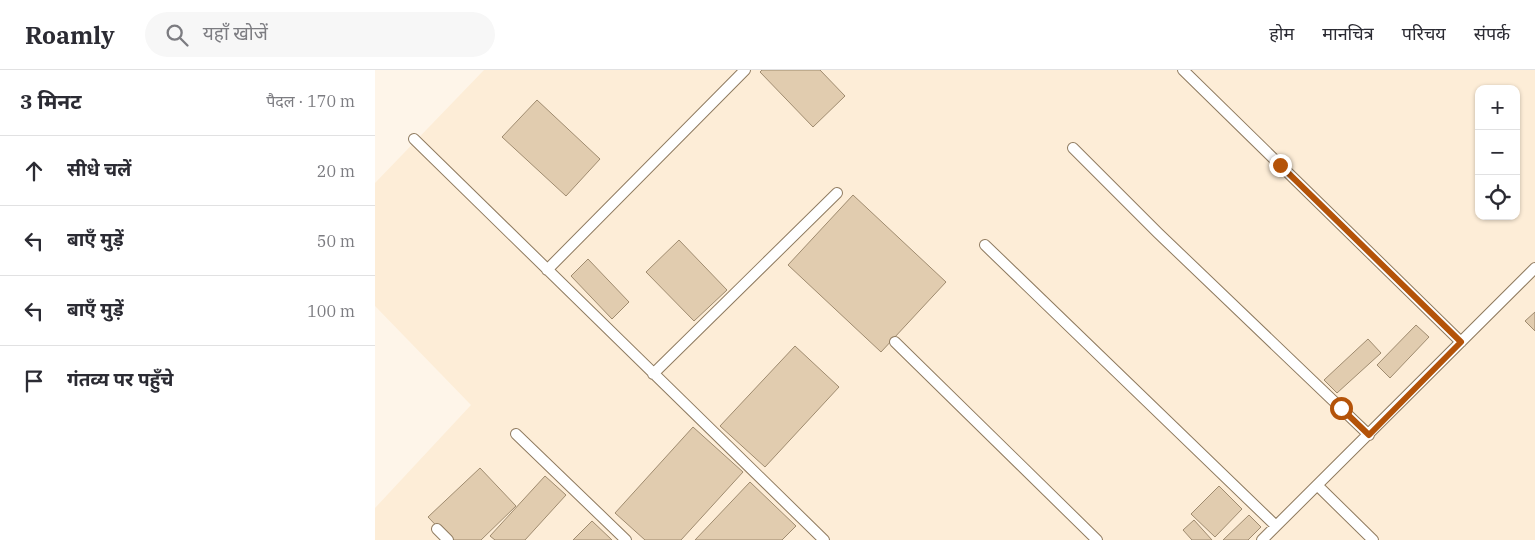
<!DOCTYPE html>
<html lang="hi">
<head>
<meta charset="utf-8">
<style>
  body { margin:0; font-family:"IBM Plex Serif","Noto Sans Devanagari",serif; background:#f7f7f7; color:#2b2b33 }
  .controls { position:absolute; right:15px; top:15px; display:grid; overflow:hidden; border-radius:10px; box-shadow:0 1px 4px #0004 }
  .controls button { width:45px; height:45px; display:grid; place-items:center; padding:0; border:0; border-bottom:1px solid #e1e1e2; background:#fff; color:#2b2b33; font:25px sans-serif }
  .stop { position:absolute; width:15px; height:15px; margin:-11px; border:4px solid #b45309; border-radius:50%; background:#fff }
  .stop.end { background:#b45309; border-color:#fff; box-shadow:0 1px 5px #0008 }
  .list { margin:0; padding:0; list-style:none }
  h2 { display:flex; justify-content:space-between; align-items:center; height:65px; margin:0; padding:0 20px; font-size:21px }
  h2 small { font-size:16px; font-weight:400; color:#7c7c81 }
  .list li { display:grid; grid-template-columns:32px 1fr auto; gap:15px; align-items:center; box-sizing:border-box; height:70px; padding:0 20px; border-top:1px solid #e1e1e2 }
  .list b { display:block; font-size:19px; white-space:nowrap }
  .list em { font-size:16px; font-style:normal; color:#7c7c81 }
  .icon { flex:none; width:28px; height:28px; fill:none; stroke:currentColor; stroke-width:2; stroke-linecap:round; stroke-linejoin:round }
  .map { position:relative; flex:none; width:1160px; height:470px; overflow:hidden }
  header { display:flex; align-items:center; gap:30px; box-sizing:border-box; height:70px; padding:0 25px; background:#fff; border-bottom:1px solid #e1e1e2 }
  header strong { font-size:24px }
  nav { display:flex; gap:28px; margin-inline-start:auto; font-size:18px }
  .search { width:350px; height:45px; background:#f7f7f7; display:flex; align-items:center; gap:12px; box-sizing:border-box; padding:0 18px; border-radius:28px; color:#7c7c81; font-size:19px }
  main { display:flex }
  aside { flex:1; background:#fff }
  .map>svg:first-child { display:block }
  .built { fill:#fdedd7; fill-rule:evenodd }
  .building { fill:#e1ccaf; stroke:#9f8b6f }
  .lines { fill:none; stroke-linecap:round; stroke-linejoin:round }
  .service-casing { stroke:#8e7a5f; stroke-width:12 }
  .service { stroke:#fff; stroke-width:10 }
  .route { stroke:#b45309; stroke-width:6 }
</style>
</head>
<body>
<header>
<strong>Roamly</strong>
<div class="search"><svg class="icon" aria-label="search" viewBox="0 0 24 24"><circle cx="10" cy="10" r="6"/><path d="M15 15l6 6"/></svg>यहाँ खोजें</div>
<nav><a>होम</a><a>मानचित्र</a><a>परिचय</a><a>संपर्क</a></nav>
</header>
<main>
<aside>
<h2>3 मिनट<small>पैदल · 170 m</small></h2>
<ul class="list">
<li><svg class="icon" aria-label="ahead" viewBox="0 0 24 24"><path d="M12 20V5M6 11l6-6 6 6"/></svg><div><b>सीधे चलें</b></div><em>20 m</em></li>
<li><svg class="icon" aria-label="left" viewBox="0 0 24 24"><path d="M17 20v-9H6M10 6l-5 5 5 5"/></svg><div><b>बाएँ मुड़ें</b></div><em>50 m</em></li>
<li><svg class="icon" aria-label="left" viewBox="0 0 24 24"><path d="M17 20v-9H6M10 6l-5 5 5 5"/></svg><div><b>बाएँ मुड़ें</b></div><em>100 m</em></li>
<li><svg class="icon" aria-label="arrive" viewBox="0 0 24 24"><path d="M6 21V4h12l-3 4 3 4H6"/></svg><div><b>गंतव्य पर पहुँचे</b></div></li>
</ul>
</aside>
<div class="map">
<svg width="1160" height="470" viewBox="0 0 1160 470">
  <rect width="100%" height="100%" fill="#fef5e9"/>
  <path class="built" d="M109,0H1160V470H0V438L96,335L0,236V113ZM1104,19H1141V146H1104Z"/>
  <path class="building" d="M387,0H445L470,26L438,57L385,2Z
    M162,30L225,89L191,126L127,67Z
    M478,125L571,212L506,282L413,195Z
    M304,170L352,220L319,251L271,202Z
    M213,189L254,232L237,249L196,206Z
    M1160,242V261L1150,251Z
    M1041,255L1054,267L1015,308L1002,295Z
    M993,269L1006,283L962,323L949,310Z
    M420,276L464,317L390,397L345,356Z
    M318,357L368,402L306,470H270L240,443Z
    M105,398L141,436L106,470H75L53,447Z
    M170,406L191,425L150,470H120L115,466Z
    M375,412L421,456L407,470H320Z
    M844,416L867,439L840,467L816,444Z
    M874,445L886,457L873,470H848Z
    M819,450L837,470H817L808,460Z
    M217,451L237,470H198Z"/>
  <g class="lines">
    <g class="service-casing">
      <path id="service" d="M808,0L1086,272
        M39,69L449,470
        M698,78L783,163L994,365
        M610,175L901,456
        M172,200L370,0
        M520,272L722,470
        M278,304L462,123
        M141,364L251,470
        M943,416L998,470
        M62,459L73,470
        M887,470L1160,198"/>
    </g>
    <use href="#service" class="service"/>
  </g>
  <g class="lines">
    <path class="route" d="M905,95L1086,272L994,365L966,338"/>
  </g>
</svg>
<div class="controls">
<button>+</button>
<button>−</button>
<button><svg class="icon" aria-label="locate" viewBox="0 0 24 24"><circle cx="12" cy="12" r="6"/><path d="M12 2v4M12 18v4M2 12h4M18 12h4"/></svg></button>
</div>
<div class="stop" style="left:966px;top:338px"></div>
<div class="stop end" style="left:905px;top:95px"></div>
</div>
</main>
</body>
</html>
